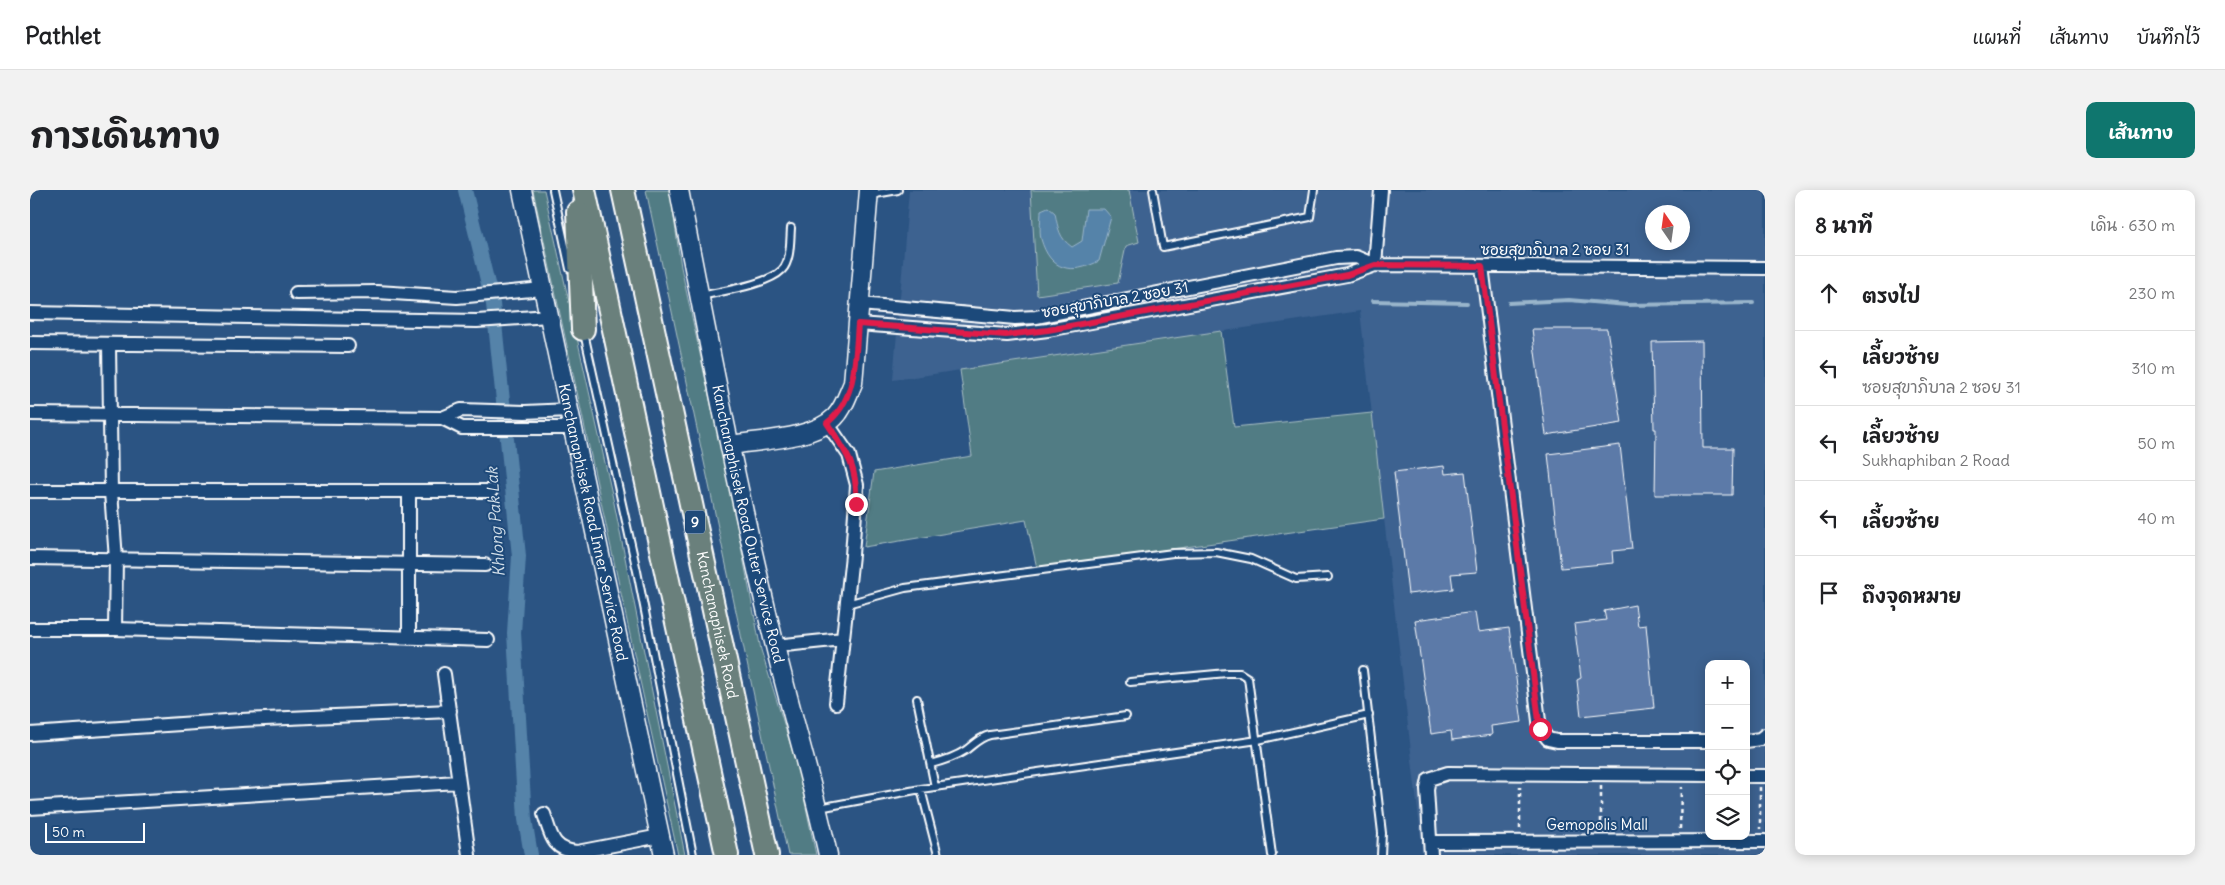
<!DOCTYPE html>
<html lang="th">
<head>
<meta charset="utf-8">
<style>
  body { margin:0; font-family:Delius,"Playpen Sans Thai",sans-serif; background:#f2f2f2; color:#202124 }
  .controls { position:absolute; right:15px; bottom:15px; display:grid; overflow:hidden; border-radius:10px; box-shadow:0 2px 12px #0003 }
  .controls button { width:45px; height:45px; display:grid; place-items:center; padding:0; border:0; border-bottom:1px solid #e0e0e0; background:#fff; color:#202124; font:25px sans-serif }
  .compass { position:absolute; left:1615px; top:15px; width:45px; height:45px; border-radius:50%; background:#fff; box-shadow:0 2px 12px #0003; rotate:347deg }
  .scale { position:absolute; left:15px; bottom:12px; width:100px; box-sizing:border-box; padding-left:5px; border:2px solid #fff; border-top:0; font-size:14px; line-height:18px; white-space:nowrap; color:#fff; -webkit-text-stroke:4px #1f4a7a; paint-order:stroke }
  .stop { position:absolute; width:15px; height:15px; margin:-11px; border:4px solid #e11d48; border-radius:50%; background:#fff }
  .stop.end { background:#e11d48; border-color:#fff; box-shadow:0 1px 5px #0008 }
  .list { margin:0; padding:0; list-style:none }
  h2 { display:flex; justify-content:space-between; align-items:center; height:65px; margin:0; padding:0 20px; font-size:21px }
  h2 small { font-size:16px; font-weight:400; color:#757577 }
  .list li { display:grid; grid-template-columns:32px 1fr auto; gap:15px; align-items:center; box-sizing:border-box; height:75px; padding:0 20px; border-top:1px solid #e0e0e0 }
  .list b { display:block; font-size:19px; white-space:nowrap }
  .list p { margin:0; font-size:16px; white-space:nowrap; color:#757577 }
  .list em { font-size:16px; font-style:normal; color:#757577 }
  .icon { flex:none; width:28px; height:28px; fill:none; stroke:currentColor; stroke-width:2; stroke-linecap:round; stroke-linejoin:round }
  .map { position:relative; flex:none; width:1735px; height:665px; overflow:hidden; border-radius:10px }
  header { display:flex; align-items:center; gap:30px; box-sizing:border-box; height:70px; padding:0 25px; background:#fff; border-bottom:1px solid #e0e0e0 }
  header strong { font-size:24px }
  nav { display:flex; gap:28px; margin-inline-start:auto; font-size:18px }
  .intro { display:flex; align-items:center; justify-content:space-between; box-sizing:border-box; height:120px; padding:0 30px }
  h1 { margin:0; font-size:35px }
  .button { padding:12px 22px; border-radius:10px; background:#0f766e; color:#fff; font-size:18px; font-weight:700 }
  main { display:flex; gap:30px; padding:0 30px }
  aside { flex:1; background:#fff; border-radius:10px; box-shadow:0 2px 12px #0003 }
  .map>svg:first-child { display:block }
  .built { fill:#3d6290; fill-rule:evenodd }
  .green { fill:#517c84; stroke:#a8bec2 }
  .water { fill:#5583a9; stroke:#99b5cb }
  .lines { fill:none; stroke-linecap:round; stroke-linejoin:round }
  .stream { stroke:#99b5cb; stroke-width:4 }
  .canal { stroke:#5583a9; stroke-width:14 }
  .building { fill:#5b7aa8; stroke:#fff }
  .lane-casing { stroke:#fff; stroke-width:10 }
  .street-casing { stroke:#fff; stroke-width:16 }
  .secondary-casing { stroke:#fff; stroke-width:21 }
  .highway-casing { stroke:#fff; stroke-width:26 }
  .path { stroke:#fff; stroke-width:2.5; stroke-dasharray:4 4; stroke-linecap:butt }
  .lane { stroke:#1f4a7a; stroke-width:6 }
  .street { stroke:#1f4a7a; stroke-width:12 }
  .secondary { stroke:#1f4a7a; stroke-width:18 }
  .highway { stroke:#6a807c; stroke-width:22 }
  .route { stroke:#e11d48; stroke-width:6 }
  .labels { text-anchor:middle; stroke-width:4; stroke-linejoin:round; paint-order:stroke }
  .shield { fill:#1f4a7a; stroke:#bcc9d7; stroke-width:1 }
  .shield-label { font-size:14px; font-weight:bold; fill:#fff }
  .street-label { font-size:15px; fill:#fff; stroke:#1f4a7a }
  .water-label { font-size:16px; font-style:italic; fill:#d4e0ea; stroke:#1f4a7a }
</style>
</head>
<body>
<header>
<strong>Pathlet</strong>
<nav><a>แผนที่</a><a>เส้นทาง</a><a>บันทึกไว้</a></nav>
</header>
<div class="intro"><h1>การเดินทาง</h1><a class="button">เส้นทาง</a></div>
<main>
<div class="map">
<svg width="1735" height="665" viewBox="0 0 1735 665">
  <rect width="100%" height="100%" fill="#2b5483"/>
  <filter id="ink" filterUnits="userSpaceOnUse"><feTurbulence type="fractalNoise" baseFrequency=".02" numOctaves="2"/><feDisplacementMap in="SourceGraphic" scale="10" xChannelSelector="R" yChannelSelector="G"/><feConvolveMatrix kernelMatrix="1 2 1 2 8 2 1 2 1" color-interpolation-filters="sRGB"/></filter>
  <g filter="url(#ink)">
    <path class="built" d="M879,0H1735V665H1393L1330,121L863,190ZM1622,22H1652V52H1622ZM1679,474H1716V646H1679Z"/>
    <path class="green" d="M503,0H514L584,313L655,665H648Z
      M616,0H640L651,77L702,310L731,460L768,579L786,665H758Z
      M1001,0H1099L1109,52L1096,56L1088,93L1007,105Z
      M1191,141L1204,237L1342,223L1354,329L1007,378L996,330L834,357L844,282L942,266L930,180Z"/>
    <path class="water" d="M1018,17L1025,23C1028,38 1029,48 1042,57L1052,51L1056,19H1074L1081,27L1069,71C1042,85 1020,81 1011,49C1009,40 1011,29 1011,20Z"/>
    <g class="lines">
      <path class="stream" d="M1343,111L1437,113
        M1479,113L1539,110L1597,115L1723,113"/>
      <path class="canal" d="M435,0L463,114L489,366L484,443L495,629L501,665"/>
    </g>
    <path class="building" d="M1502,139H1577L1592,233L1516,245Z
      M1672,151L1673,258H1703L1702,305H1625L1626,239H1624L1622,152Z
      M1590,255L1602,359L1582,361L1583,373L1531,378L1518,264Z
      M1414,276L1415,284L1435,282L1447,382L1421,384L1423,399L1378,404L1364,282Z
      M1605,415L1608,436L1616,435L1624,518L1551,526L1547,490L1551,488L1544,434L1576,430L1574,421Z
      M1445,422L1448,442L1479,438L1492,532L1461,536L1462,545L1422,550L1421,541L1401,544L1385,430Z"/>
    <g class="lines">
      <g class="lane-casing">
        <path id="lane" d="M523,0L540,79
          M1123,0L1133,57L1280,27L1284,0
          M840,5L868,0
          M671,106C692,101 737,95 752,80C761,71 760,50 761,38
          M554,143L607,381L663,665
          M817,414L875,398L1143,363L1186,362L1221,369L1266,389L1298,387
          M1333,480L1352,643L1351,665
          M1100,492L1197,483H1210L1218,488L1242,665
          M887,509L905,597
          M901,574C913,571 925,567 936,560C944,554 950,547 960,545L1096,526
          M891,599L908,665
          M789,618L891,599L1228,550L1339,525"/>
      </g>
      <g class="street-casing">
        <path id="street" d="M1345,75L1351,0
          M1452,76L1510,539L1518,549L1527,551H1679
          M266,103L347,102L427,107L513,99
          M830,114L985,128L1006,127L1306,68L1326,67L1345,75L1735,78
          M0,123L447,131L519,126
          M828,134L977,145L1018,140L1317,85L1345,75
          M0,153L318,156
          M79,154L81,302L86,369L85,439L458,450
          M0,224L412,228L431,220L495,222L540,220
          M412,228L432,238H544
          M797,233L819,265L827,295L822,365L806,513
          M0,301H461
          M379,301V448
          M0,368L455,375
          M0,439H85
          M745,456L813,449
          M414,484L439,665
          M0,544L211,530L420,521
          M1716,551L1730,549L1735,545
          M1716,586H1735
          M0,618L428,592
          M514,624C521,645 522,660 547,662L630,646
          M1400,652L1735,651
          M1401,665L1397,599L1399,589L1418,583L1679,585"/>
      </g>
      <g class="secondary-casing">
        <g id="secondary">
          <path id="s1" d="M492,0L634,665"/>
          <path id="s2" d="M649,0C678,152 708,305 745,456C762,526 783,594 798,665"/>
          <path d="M701,255C730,250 784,249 805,227C814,218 818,204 823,193L839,0"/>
        </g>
      </g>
      <g class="highway-casing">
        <g id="highway">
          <path d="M554,0L697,665"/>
          <path id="s3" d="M593,0L737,665"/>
          <path d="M548,22L553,139"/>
        </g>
      </g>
      <path class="path" d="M1571,596V641
        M1730,597V639
        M1490,639V597
        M1650,639L1651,597"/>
      <use href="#lane" class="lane"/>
      <use href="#street" class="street"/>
      <use href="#secondary" class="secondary"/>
      <use href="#highway" class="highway"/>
    </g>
  </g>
  <g class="lines" filter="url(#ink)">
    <path class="route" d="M826,314C828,277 817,263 797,233C827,210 825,168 828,134L976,145L1018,140L1317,85L1345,75L1452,76L1510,539"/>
  </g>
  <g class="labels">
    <rect class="shield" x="655" y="320.5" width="20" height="23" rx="4"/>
    <g class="shield-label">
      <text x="665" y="337">9</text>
    </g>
    <g class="street-label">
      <text x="1525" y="65">ซอยสุขาภิบาล 2 ซอย 31</text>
      <text transform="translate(1085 110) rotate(-10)" y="5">ซอยสุขาภิบาล 2 ซอย 31</text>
      <text dy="5" stroke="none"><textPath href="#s1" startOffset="340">Kanchanaphisek Road Inner Service Road</textPath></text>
      <text dy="5" stroke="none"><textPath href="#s2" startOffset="341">Kanchanaphisek Road Outer Service Road</textPath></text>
      <text dy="5" stroke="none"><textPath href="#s3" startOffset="445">Kanchanaphisek Road</textPath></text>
      <text x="1567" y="640">Gemopolis Mall</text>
    </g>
    <g class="water-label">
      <text transform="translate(465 332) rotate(-94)" y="6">Khlong Pak Lak</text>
    </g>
  </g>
</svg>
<div class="controls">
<button>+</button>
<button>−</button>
<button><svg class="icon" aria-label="locate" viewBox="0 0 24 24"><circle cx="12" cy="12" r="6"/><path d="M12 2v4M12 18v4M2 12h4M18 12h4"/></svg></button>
<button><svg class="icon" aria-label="layers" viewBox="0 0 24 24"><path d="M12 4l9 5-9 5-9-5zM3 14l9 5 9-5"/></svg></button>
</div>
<svg class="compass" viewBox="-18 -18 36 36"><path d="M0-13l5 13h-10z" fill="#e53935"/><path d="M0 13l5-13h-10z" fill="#757577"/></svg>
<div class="scale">50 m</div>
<div class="stop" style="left:1510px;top:539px"></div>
<div class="stop end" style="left:826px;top:314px"></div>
</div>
<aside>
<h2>8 นาที<small>เดิน · 630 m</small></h2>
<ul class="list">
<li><svg class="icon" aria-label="ahead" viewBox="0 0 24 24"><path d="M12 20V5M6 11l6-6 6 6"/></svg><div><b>ตรงไป</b></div><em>230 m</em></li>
<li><svg class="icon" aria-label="left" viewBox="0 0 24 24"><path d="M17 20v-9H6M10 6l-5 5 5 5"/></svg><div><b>เลี้ยวซ้าย</b><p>ซอยสุขาภิบาล 2 ซอย 31</p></div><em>310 m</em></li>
<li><svg class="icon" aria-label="left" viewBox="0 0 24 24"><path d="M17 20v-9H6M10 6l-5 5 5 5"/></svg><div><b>เลี้ยวซ้าย</b><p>Sukhaphiban 2 Road</p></div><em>50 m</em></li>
<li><svg class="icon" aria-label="left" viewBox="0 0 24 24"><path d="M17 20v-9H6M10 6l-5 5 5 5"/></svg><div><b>เลี้ยวซ้าย</b></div><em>40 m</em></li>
<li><svg class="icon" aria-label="arrive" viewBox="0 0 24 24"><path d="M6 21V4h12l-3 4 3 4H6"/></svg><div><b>ถึงจุดหมาย</b></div></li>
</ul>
</aside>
</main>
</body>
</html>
